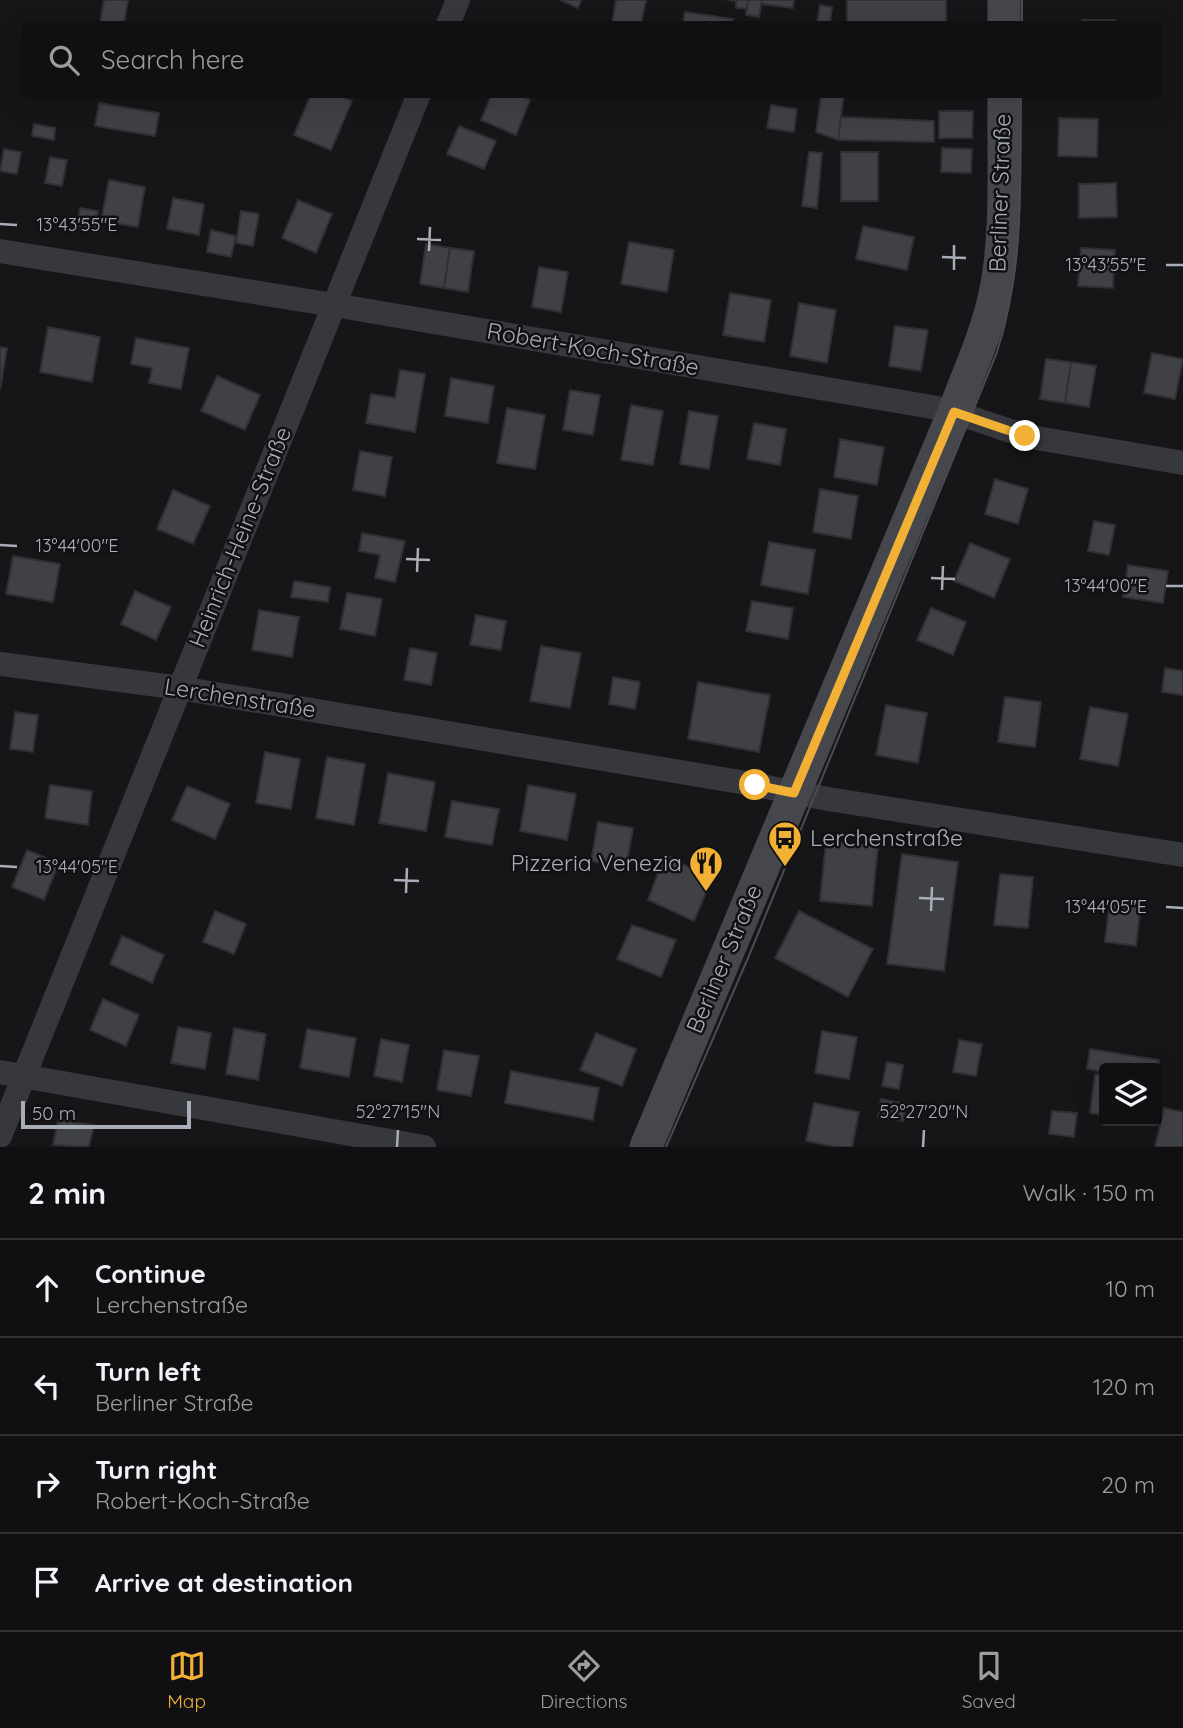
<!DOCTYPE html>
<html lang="en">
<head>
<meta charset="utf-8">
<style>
  body { margin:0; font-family:Quicksand,sans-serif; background:#1e1e20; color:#f1f3f6 }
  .controls { position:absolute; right:21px; bottom:21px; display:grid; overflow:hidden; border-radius:7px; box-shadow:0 7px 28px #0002 }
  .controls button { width:63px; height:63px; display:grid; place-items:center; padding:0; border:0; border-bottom:2px solid #303032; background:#101012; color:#f1f3f6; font:35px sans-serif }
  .scale { position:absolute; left:21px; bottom:18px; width:170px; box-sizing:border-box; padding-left:7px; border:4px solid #a8adb8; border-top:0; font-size:19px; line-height:24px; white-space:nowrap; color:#a8adb8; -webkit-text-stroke:5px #111113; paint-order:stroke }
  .stop { position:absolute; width:21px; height:21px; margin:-16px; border:5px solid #f2b134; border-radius:50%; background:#fff }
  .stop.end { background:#f2b134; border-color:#fff; box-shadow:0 2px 7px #0008 }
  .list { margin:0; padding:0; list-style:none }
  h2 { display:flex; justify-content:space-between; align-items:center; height:91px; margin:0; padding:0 28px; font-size:30px }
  h2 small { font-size:23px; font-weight:400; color:#9c9d9f }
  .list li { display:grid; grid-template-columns:46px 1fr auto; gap:21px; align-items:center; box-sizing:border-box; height:98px; padding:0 28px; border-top:2px solid #303032 }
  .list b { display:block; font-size:26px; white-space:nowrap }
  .list p { margin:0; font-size:23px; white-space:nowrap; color:#9c9d9f }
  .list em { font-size:23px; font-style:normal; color:#9c9d9f }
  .icon { flex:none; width:38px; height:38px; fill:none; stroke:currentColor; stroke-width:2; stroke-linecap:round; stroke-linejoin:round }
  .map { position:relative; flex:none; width:1183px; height:1147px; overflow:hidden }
  .search { position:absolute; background:#101012; box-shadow:0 7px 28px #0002; left:21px; right:21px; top:21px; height:77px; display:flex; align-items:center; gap:18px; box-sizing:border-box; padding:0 24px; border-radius:7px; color:#9c9d9f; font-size:26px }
  .sheet { height:483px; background:#101012 }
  nav { display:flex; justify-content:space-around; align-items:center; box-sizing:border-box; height:98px; border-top:2px solid #303032; background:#101012; font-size:19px; color:#9c9d9f }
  nav a { display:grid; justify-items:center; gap:4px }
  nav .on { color:#f2b134 }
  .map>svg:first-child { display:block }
  .building { fill:#404145; stroke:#303034; stroke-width:2 }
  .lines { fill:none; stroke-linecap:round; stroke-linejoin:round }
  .street { stroke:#37383d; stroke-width:24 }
  .secondary { stroke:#45474d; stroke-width:33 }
  .tram { stroke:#4a4c52; stroke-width:2 }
  .route { stroke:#f2b134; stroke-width:9 }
  .ticks { fill:none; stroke:#a8adb8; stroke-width:2.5 }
  .labels { text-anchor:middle; stroke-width:5; stroke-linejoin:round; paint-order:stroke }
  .street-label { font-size:23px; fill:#a8adb8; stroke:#111113 }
  .poi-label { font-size:23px; fill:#a8adb8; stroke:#111113; text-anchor:start }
  .ticks-label { font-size:18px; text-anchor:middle; fill:#a8adb8; stroke:#111113; stroke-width:5; stroke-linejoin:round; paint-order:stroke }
</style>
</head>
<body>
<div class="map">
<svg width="1183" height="1147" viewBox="0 0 1183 1147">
  <rect width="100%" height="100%" fill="#161618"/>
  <path class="building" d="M104,0H128L124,24H100Z
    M560,0H581L578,8Z
    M616,0H646L641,24H612Z
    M727,0H748L747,9L736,8V1Z
    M748,0H762L759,17L746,15Z
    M762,0H794L793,8L761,4Z
    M847,0H946V24H847Z
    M820,5L832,7L830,24H817Z
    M685,12L733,19L732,24H683Z
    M1082,20H1115V24H1082Z
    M311,94H337L352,101L331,150L294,135Z
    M492,94H517L530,100L516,135L481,120Z
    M821,94H844L838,140L816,132Z
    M99,103L159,113L155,136L95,126Z
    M771,105L797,109L794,132L767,128Z
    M939,111H973L972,138H939Z
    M841,117L934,121V142L838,140Z
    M1059,118L1098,119L1097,157L1058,156Z
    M34,124L55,128L54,140L32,136Z
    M459,126L496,141L484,169L447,154Z
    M942,148L972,149L971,173L941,172Z
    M4,149L21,152L17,174L0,171Z
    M809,152L822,153L817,208L802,206Z
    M841,152H878V201H841Z
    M50,157L67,160L62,186L45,183Z
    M109,180L145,187L138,227L101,221Z
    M1116,183L1117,217L1079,218V184Z
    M173,198L204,204L199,235L167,229Z
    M298,200L332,214L316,253L282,238Z
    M80,208L98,211L95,230L77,226Z
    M241,211L259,214L253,246L236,243Z
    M863,226L914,237L907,270L856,259Z
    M211,230L236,236L231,257L207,252Z
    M629,242L674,250L667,292L621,284Z
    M426,244L450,248L444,288L420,284Z
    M450,248L474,251L468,292L444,288Z
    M1081,248L1115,250L1113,288L1078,286Z
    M539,267L568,272L561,312L532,307Z
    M730,293L771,300L764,342L723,335Z
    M799,303L836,310L827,363L790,356Z
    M895,326L928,330L921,371L889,366Z
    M48,327L100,337L92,382L40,372Z
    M136,338L189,348L181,389L149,383L152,368L131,364Z
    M0,347L7,348L0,390Z
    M1152,353L1183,359L1175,399L1144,393Z
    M1046,359L1071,362L1065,403L1040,399Z
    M1071,362L1096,366L1089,407L1065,403Z
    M400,370L425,374L415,432L366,423L371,394L395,398Z
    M217,376L260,395L245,430L201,411Z
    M451,378L494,386L488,423L445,416Z
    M570,390L600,395L593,435L563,430Z
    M631,405L663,411L653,465L621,460Z
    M507,408L545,415L535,469L497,463Z
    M689,411L718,416L709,469L680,464Z
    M754,423L786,429L780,465L747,459Z
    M840,439L884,447L877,485L834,477Z
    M360,451L392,457L385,496L353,490Z
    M995,479L1028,489L1018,524L985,514Z
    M820,489L858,496L851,539L813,532Z
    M173,490L210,506L193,544L157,529Z
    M1094,521L1115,525L1109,555L1088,551Z
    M362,533L405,541L395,582L375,578L380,555L359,551Z
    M769,542L815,550L808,594L761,585Z
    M970,543L1010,559L994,598L954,581Z
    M13,556L60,564L53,602L6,594Z
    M1128,565L1168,571L1163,603L1123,597Z
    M294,581L330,587L328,602L291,597Z
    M135,591L171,607L156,640L121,624Z
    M347,593L382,599L375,636L340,629Z
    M752,601L793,608L788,639L746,631Z
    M931,608L966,622L953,655L917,640Z
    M259,610L299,617L292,657L252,650Z
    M476,615L506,621L501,650L470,645Z
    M541,646L581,653L570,708L530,701Z
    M410,648L437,653L431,685L404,680Z
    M1165,668L1183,671V695L1162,692Z
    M613,677L640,682L635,709L609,704Z
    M698,682L770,695L759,752L688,739Z
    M1005,697L1041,702L1035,747L998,742Z
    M886,705L927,713L918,763L876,755Z
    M1090,707L1128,714L1118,766L1080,759Z
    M15,712L38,715L33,752L10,749Z
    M265,752L300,759L291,809L256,803Z
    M327,757L365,764L354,825L316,818Z
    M388,773L435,782L426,831L379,823Z
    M50,785L92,791L88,825L45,818Z
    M528,785L576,794L567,840L520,831Z
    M187,786L230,804L215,839L172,820Z
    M452,801L499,809L492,845L445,837Z
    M598,822L633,828L626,868L591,861Z
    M826,841L878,846L872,906L820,901Z
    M27,850L59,863L44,900L12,887Z
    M695,853L718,865L694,921L648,900L665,854L690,868Z
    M902,854L958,862L944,971L887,964Z
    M1000,874L1033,877L1028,928L994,925Z
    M1110,901L1141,904L1136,946L1105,942Z
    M215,911L246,924L234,954L203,942Z
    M799,911L873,949L848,997L775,958Z
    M632,925L676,940L661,977L617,959Z
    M122,936L164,955L152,983L110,964Z
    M103,999L139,1015L126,1046L90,1030Z
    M178,1027L211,1033L205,1069L171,1063Z
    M234,1028L266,1034L258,1080L226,1074Z
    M307,1029L356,1038L349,1077L300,1068Z
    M822,1031L857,1037L849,1079L815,1073Z
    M596,1033L636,1049L622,1086L580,1070Z
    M381,1039L409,1045L402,1082L374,1076Z
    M959,1040L982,1044L976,1076L953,1072Z
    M1090,1049L1159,1060L1157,1073V1068H1104V1072L1087,1069Z
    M444,1050L479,1056L471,1096L437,1090Z
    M887,1062L903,1065L899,1089L882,1086Z
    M511,1071L599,1088L593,1120L505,1103Z
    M1095,1074L1104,1075V1115L1090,1113Z
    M881,1099L906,1104L903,1121L878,1117Z
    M814,1103L859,1112L852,1147H836L806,1141Z
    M1164,1108L1183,1112V1147H1155Z
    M1052,1111L1077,1113L1074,1137L1049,1134Z
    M58,1120L94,1125L89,1147L53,1145Z"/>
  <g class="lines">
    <path class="street" d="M448,24L458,0
      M0,251L334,305L932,407L954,412L1025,436L1183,463
      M0,664L180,688L740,782L828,799L1183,855
      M0,1072L424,1147
      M0,1136L419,94"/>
    <path class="secondary" d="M1004,24V0
      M646,1147L954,412C968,374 987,333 995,294C1008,234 1003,157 1004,94"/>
    <path class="tram" d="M1022,0V24
      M666,1147L748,958L997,352C1024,268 1020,182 1021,94"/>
  </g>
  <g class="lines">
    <path class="route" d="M755,785L794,793L954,412L1025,436"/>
  </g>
  <path class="ticks" d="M0,224L17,225M417,239L441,240M429,251L430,227M942,257L966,258M1166,265H1183M954,270V245M0,545L17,546M406,559L430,560M417,572L418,548M931,578L955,579M1166,586H1183M942,590L943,566M0,866L17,867M394,880L419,881M406,893L407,868M919,898L944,899M1166,907L1183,908M931,911L932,887M397,1147L398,1130M923,1147L924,1130"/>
  <defs>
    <g id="bus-pin" transform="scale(1.75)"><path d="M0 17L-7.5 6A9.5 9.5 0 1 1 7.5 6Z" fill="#f2b134" stroke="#111113"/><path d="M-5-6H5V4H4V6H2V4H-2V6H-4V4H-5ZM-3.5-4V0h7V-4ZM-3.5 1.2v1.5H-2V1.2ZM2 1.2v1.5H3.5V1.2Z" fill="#111"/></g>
    <g id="restaurant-pin" transform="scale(1.75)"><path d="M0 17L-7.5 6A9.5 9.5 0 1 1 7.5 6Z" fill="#f2b134" stroke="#111113"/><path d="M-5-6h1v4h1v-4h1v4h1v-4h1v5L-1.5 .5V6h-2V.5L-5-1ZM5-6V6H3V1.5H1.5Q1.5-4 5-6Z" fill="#111"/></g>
  </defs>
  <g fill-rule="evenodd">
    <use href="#bus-pin" x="785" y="838"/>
    <use href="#restaurant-pin" x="706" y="863"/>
  </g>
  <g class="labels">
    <g class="street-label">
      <text transform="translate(1000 193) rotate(-88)" y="8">Berliner Straße</text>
      <text transform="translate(593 349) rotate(10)" y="8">Robert-Koch-Straße</text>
      <text transform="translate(240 537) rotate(-68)" y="8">Heinrich-Heine-Straße</text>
      <text transform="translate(240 698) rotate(9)" y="8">Lerchenstraße</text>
      <text transform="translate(724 959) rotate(-67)" y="8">Berliner Straße</text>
    </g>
    <g class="poi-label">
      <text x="810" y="846">Lerchenstraße</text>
      <text x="682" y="871" text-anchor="end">Pizzeria Venezia</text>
    </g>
  </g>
  <g class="ticks-label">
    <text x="77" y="231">13°43'55"E</text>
    <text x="1106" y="271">13°43'55"E</text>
    <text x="77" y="552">13°44'00"E</text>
    <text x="1106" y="592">13°44'00"E</text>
    <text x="77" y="873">13°44'05"E</text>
    <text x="1106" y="913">13°44'05"E</text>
    <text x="398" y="1118">52°27'15"N</text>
    <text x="924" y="1118">52°27'20"N</text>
  </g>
</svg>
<div class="controls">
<button><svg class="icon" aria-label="layers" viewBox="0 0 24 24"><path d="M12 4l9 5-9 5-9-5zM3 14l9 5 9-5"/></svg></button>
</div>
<div class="scale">50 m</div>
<div class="stop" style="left:755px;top:785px"></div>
<div class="stop end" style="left:1025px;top:436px"></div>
<div class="search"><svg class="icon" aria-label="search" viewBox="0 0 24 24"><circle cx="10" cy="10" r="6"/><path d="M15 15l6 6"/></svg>Search here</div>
</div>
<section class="sheet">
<h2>2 min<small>Walk · 150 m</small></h2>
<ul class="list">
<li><svg class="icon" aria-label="ahead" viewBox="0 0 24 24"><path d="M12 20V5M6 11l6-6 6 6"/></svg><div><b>Continue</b><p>Lerchenstraße</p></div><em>10 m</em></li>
<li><svg class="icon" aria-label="left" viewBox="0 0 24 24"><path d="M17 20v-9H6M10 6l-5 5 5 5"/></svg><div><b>Turn left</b><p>Berliner Straße</p></div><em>120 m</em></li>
<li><svg class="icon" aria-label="right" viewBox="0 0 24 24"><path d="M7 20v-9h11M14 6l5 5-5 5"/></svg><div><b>Turn right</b><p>Robert-Koch-Straße</p></div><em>20 m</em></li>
<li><svg class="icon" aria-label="arrive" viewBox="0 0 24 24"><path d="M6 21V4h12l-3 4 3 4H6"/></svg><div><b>Arrive at destination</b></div></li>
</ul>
</section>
<nav>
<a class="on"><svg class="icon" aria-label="map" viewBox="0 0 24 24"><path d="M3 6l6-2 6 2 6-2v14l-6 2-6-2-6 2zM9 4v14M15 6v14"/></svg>Map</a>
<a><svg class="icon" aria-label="directions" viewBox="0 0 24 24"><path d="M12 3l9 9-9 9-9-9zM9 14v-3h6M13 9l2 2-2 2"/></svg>Directions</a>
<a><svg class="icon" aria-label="saved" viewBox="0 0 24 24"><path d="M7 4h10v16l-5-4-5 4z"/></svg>Saved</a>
</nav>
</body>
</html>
